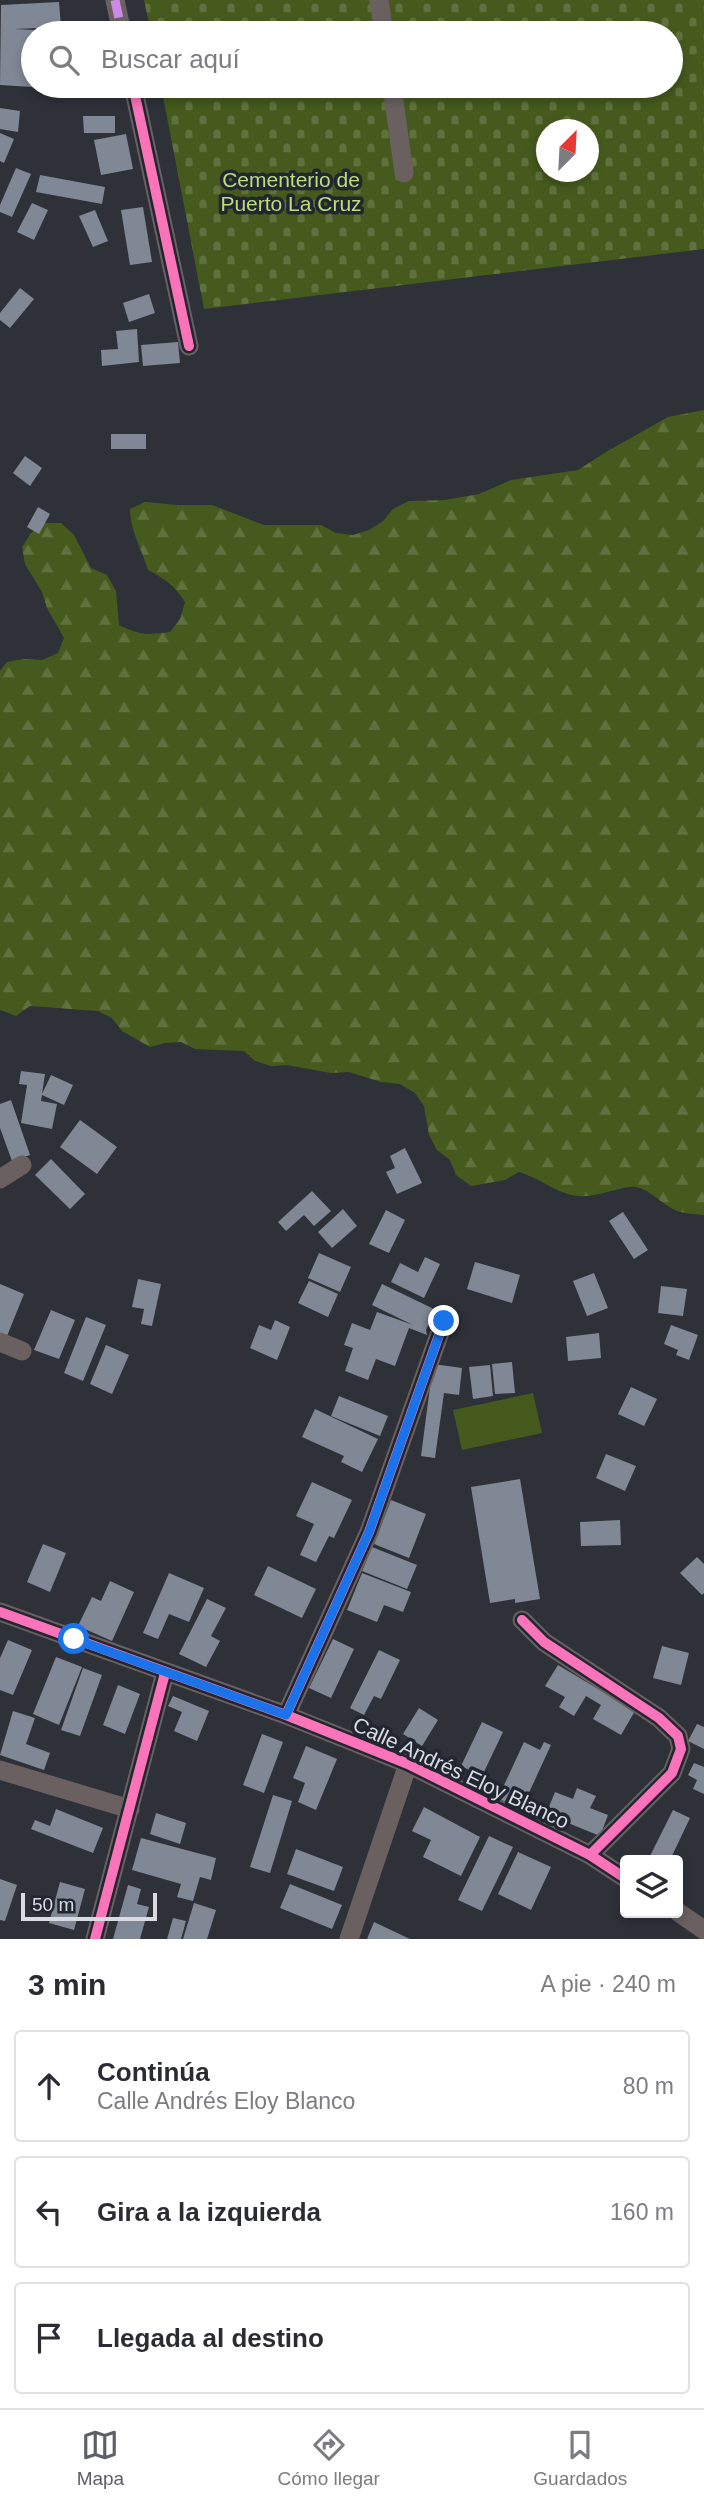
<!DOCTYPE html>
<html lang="es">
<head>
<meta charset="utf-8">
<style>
  body { margin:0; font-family:Helvetica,sans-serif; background:#f7f7f7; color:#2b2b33 }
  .controls { position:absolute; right:21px; bottom:21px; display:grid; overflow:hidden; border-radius:7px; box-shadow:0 4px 10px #0003 }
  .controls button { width:63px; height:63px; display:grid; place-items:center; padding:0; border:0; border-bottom:2px solid #e1e1e2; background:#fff; color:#2b2b33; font:35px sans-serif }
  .compass { position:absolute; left:536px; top:119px; width:63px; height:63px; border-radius:50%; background:#fff; box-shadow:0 4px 10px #0003; rotate:24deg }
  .scale { position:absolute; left:21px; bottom:18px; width:136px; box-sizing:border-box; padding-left:7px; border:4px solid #d8dbe2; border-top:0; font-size:19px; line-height:24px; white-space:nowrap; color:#d8dbe2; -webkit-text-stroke:5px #212631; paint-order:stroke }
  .stop { position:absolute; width:21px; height:21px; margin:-16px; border:5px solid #1a73e8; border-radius:50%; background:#fff }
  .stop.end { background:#1a73e8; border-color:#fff; box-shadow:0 2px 7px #0008 }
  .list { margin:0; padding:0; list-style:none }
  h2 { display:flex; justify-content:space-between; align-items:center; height:91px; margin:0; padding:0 28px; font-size:30px }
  h2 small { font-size:23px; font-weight:400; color:#7c7c81 }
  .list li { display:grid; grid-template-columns:46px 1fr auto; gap:21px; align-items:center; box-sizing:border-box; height:112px; margin:0 14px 14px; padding:0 14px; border:2px solid #e1e1e2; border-radius:7px }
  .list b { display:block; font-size:26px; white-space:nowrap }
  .list p { margin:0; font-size:23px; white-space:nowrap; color:#7c7c81 }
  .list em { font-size:23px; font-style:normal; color:#7c7c81 }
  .icon { flex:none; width:38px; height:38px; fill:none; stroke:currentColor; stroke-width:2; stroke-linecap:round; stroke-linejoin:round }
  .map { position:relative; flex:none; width:704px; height:1939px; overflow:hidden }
  .search { position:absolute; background:#fff; box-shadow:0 4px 10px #0003; left:21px; right:21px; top:21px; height:77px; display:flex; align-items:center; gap:18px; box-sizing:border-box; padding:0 24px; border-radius:38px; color:#7c7c81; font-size:26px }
  .sheet { height:469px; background:#fff }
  nav { display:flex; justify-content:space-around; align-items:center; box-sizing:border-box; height:98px; border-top:2px solid #e1e1e2; background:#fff; font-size:19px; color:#7c7c81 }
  nav a { display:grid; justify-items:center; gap:4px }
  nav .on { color:#5e6067 }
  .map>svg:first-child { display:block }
  .forest { fill:url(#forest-firs) }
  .cemetery { fill:url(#cemetery-stones); fill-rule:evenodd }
  .pitch { fill:#465a1d }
  .building { fill:#808795 }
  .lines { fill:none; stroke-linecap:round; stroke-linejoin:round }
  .minor { stroke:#6a6060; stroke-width:19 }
  .quiet { stroke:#ca8be6; stroke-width:9; stroke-dasharray:18 9; stroke-linecap:butt }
  .cycleway-casing { stroke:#212631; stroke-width:15 }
  .cycleway { stroke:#fb73b8; stroke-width:10 }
  .route { stroke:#1a73e8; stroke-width:9 }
  .labels { text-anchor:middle; stroke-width:7; stroke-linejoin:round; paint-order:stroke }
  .park-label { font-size:21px; fill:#bbdd7a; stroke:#212631 }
  .street-label { font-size:21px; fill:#d8dbe2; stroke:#212631 }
</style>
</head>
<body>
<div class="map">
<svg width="704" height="1939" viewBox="0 0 704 1939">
  <defs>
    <pattern id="forest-firs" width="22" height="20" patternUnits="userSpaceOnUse" patternTransform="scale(1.75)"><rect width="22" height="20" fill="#465a1d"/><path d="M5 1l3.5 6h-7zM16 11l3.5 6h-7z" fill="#60713e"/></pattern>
    <pattern id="cemetery-stones" width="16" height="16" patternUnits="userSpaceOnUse" patternTransform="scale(1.75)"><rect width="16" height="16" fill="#465a1d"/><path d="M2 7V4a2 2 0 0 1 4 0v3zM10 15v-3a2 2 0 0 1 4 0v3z" fill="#60713e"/></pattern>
  </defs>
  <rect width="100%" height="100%" fill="#2e3138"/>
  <path class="forest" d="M704,410V1215C693,1214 683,1214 673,1209C659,1202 651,1190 636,1187C624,1185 597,1198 578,1196C557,1194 540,1178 519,1172L505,1180L471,1186L456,1175L450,1160L437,1150L429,1135L424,1106L415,1093L400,1084L381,1082L349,1072L331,1073L287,1065L271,1066L255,1061L244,1051L195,1049L181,1042L165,1043L150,1047L122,1031L112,1018L98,1011L30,1006L16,1016L0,1010V671L7,662L24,659L42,660L58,653L64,638L47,608L42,592L25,564L22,547L31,533L43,523H61L74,535L91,568L107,575L116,591L119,625C138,635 148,635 170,632L180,619L185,602C175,586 164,578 148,570C142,550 130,530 130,509L145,502L177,505H212L264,525H321L336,533L353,535L369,530L383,521L393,509L409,501L445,500L479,494L511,480L578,470L606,452L668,417Z"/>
  <path class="cemetery" d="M144,0H704V249L204,309L161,86H671V33H151ZM546,130H588V172H546Z"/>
  <path class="pitch" d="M533,1393L542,1433L462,1450L453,1410Z"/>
  <path class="building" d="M59,2L61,27L15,29L54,31V33H33V87L0,85L1,5Z
    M69,25L106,28L105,33H68Z
    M70,86H116L117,92L71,97Z
    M0,108L20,111L18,132L0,129Z
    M83,116H115V133H84Z
    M0,133L14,139L4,163L0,161Z
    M126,134L133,169L101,175L94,140Z
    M16,168L31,174L12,217L0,212V205Z
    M40,175L105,187L102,204L36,192Z
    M32,203L48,210L34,240L17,232Z
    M143,207L152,262L130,265L121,210Z
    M95,210L108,241L93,247L79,216Z
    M20,288L34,299L10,328L0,320V313Z
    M149,294L155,313L129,322L123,303Z
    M137,329L139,362L102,366L101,350L118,349L116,331Z
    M178,342L180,363L143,366L141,345Z
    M111,434H146V449H111Z
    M25,456L42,468L30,486L13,473Z
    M38,507L50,514L39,534L27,527Z
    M21,1071L45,1074L42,1094L51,1075L73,1085L64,1105L42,1095L41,1101L57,1104L52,1129L21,1123L27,1085L19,1084Z
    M11,1100L30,1155L12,1161L0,1128V1104Z
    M80,1120L117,1147L97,1174L60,1147Z
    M405,1148L422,1183L397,1194L386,1172L395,1168L390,1156Z
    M51,1159L85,1194L70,1209L35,1175Z
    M312,1191L331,1211L314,1226L304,1215L286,1231L278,1222Z
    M343,1209L357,1226L332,1248L318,1232Z
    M386,1210L405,1220L389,1253L369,1244Z
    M623,1212L648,1250L634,1259L609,1221Z
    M319,1253L351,1267L340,1292L308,1278Z
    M425,1257L440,1264L424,1298L391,1282L400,1263L418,1272Z
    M475,1262L520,1275L512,1303L467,1289Z
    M594,1273L608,1308L587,1316L573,1281Z
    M138,1279L161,1284L152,1326L141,1324L144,1309L132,1307Z
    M309,1281L338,1294L328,1317L298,1303Z
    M0,1284L24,1294L7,1336L0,1333Z
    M382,1284L436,1310L426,1330L427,1335L409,1328L395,1366L376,1359L368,1380L345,1371L353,1348L344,1345L352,1323L370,1330L377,1312L413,1325L372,1305Z
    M661,1286L687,1289L683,1316L658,1313Z
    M51,1310L75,1320L59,1359L34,1350Z
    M86,1317L106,1325L83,1381L64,1373Z
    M275,1320L290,1327L277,1360L250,1348L259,1325L271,1330Z
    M671,1325L698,1335L689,1360L676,1355L678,1350L664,1344Z
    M599,1333L601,1358L568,1361L566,1337Z
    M106,1345L129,1355L112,1394L90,1384Z
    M512,1362L515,1393L495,1394L492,1364Z
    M433,1364L462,1368L459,1395L444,1393L435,1458L421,1456Z
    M490,1365L493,1396L473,1399L469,1367Z
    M631,1387L657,1399L644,1426L618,1414Z
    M339,1396L388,1416L380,1436L331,1416Z
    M315,1409L378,1439L362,1472L341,1462L344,1456L302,1437Z
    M606,1454L636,1466L625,1491L596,1478Z
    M520,1479L540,1599L515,1603V1599L490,1603L471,1487Z
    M312,1482L352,1500L334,1538L329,1536L316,1562L300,1555L314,1524L296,1516Z
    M391,1500L426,1514L409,1558L374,1544Z
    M620,1520L621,1545L581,1546L580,1522Z
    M43,1544L66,1553L50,1592L27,1582Z
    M372,1547L417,1565L407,1589L362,1571Z
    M697,1557L704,1564V1593L702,1595L680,1573Z
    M268,1566L316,1589L302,1618L254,1595Z
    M169,1573L204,1588L189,1622L169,1614L158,1639L143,1633Z
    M362,1573L411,1592L403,1612L384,1605L377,1622L347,1610Z
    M110,1581L134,1592L112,1641L78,1626L92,1597L101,1601Z
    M207,1599L226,1608L211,1636L220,1641L206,1667L179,1654Z
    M333,1639L354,1649L331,1698L309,1688Z
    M8,1640L32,1650L13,1695L0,1690V1658Z
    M662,1646L689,1653L681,1685L653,1678Z
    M379,1650L400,1660L381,1699L374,1696L364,1715L350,1708Z
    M56,1657L82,1667L59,1725L33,1714Z
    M558,1665L635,1711L621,1735L593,1719L601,1705L586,1696L574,1716L559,1707L565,1697L545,1686Z
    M83,1668L102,1675L80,1736L61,1730Z
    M118,1685L140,1694L125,1734L103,1725Z
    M173,1696L209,1711L197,1741L174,1731L182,1712L168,1706Z
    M419,1708L438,1720L422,1746L403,1734Z
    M13,1711L35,1718L26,1744L50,1753L44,1770L0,1755Z
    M482,1722L503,1732L482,1776L461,1766Z
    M697,1724L704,1727V1749L688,1741Z
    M262,1734L283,1742L264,1793L243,1785Z
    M524,1742L540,1750L544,1742L551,1745L521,1810L498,1798Z
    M306,1746L337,1759L316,1810L298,1802L305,1783L293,1778Z
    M694,1763L704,1767V1794L693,1789L697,1780L688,1775Z
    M577,1788L596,1796L590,1808L608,1815L600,1836L546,1814L555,1792L573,1799Z
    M273,1795L292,1801L270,1873L250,1867Z
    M424,1807L480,1837L461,1876L423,1857L431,1840L412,1831Z
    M56,1809L103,1828L93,1853L31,1829L35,1820L50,1826Z
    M673,1810L690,1818L670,1860H648Z
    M156,1813L186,1823L180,1844L150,1834Z
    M489,1836L513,1847L482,1911L458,1900Z
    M141,1838L216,1858L211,1880L200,1877L193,1901L177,1897L181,1884L132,1870Z
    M296,1849L343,1867L334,1891L287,1874Z
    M518,1852L551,1867L531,1910L498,1894Z
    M0,1879L17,1885L5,1921L0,1920Z
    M60,1882L85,1889L74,1930L49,1923Z
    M290,1884L342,1905L332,1929L280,1908Z
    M128,1885L141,1889L137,1904L149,1907L140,1939H113Z
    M194,1903L216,1910L207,1939H183Z
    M173,1918L186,1921L181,1939H167Z
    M374,1922L410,1939H367Z"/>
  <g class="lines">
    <path class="minor" d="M115,0L122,33
      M379,0L384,33
      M133,86L189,346
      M392,86L404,173
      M0,1179L22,1165
      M0,1342L22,1351
      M0,1612L286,1715L408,1764L590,1855L625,1878
      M522,1620L544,1642L659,1718L678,1736L681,1749L672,1773L590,1855
      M286,1715L369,1532L444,1321
      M0,1770L130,1809
      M678,1912L704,1930
      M95,1939L165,1673
      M349,1939L408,1764"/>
    <path class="quiet" d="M115,0L122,33"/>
    <g class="cycleway-casing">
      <path id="cycleway" d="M133,86L189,346
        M0,1612L286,1715L408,1764L590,1855L625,1878
        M522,1620L544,1642L659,1718L678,1736L681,1749L672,1773L590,1855
        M286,1715L369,1532L444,1321
        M95,1939L165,1673"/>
    </g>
    <use href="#cycleway" class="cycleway"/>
  </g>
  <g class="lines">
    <path class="route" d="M74,1639L286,1715L369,1532L444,1321"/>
  </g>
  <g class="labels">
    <g class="park-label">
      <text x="291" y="187">Cementerio de<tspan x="291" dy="24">Puerto La Cruz</tspan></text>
    </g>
    <g class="street-label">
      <text transform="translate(461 1773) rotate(25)" y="7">Calle Andrés Eloy Blanco</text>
    </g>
  </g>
</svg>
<div class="controls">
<button><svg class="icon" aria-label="layers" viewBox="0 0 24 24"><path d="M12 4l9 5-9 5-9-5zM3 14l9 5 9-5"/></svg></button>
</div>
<svg class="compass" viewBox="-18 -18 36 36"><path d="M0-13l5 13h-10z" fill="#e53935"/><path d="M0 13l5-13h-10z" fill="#7c7c81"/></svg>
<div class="scale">50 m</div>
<div class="stop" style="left:74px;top:1639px"></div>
<div class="stop end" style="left:444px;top:1321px"></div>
<div class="search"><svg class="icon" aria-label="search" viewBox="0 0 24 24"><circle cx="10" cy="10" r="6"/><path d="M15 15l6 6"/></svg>Buscar aquí</div>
</div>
<section class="sheet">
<h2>3 min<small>A pie · 240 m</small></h2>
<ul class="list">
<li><svg class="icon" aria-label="ahead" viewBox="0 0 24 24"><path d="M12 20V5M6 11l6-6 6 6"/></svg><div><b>Continúa</b><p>Calle Andrés Eloy Blanco</p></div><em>80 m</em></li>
<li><svg class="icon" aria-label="left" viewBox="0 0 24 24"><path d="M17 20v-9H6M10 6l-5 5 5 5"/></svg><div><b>Gira a la izquierda</b></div><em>160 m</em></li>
<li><svg class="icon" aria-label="arrive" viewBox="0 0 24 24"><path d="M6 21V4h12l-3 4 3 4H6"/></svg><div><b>Llegada al destino</b></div></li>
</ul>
</section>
<nav>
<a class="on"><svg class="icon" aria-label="map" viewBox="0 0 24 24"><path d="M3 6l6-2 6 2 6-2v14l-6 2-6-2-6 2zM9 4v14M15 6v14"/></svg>Mapa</a>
<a><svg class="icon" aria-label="directions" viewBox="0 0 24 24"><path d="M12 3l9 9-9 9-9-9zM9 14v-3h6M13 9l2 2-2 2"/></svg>Cómo llegar</a>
<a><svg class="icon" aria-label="saved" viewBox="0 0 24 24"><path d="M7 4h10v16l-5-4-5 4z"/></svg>Guardados</a>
</nav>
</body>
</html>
